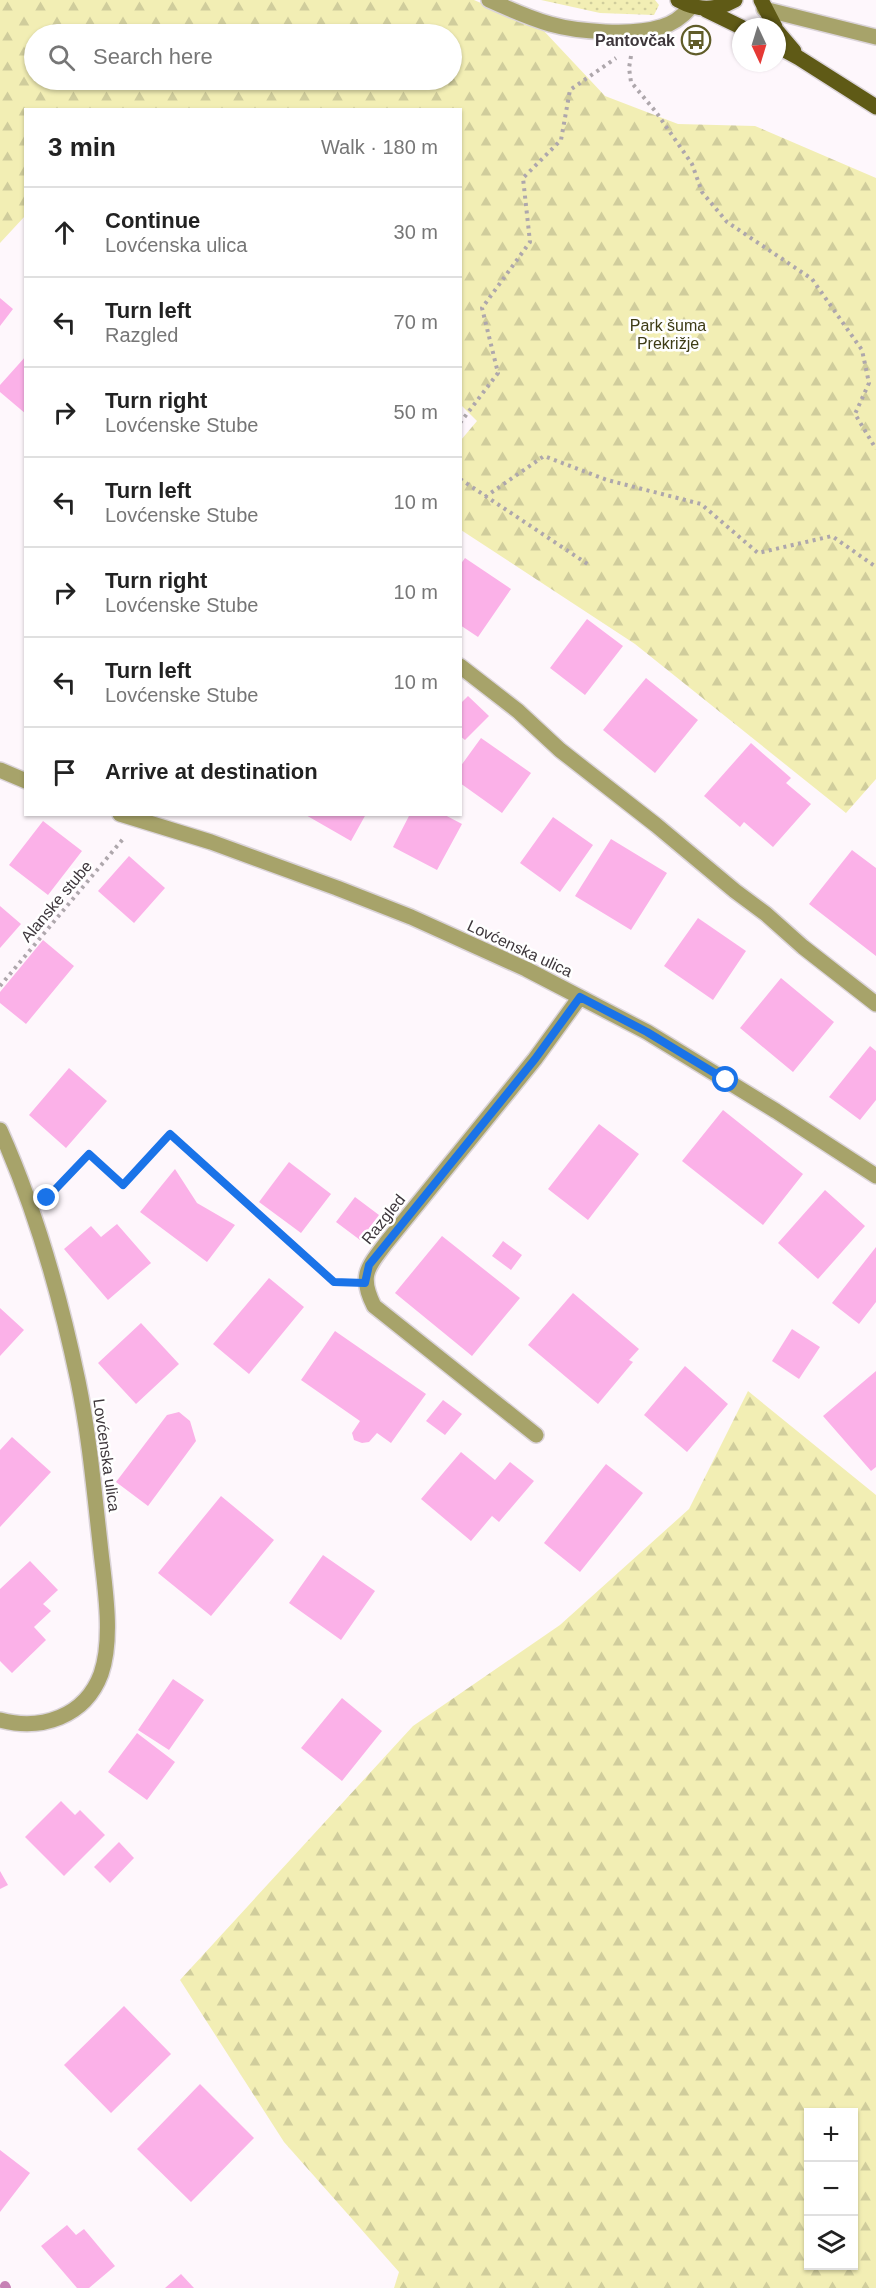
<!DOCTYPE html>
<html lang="en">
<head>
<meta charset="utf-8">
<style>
  body { margin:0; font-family:Arial,sans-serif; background:#f2f2f2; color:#222 }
  .controls { position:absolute; right:18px; bottom:18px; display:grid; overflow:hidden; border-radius:0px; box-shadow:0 2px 4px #0004 }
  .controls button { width:54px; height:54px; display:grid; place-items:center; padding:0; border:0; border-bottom:2px solid #e0e0e0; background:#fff; color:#222; font:30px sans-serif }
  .compass { position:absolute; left:732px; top:18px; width:54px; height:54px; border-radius:50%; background:#fff; box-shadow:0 2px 4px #0004; rotate:176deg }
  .stop { position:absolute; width:18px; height:18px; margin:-14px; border:4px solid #1a73e8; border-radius:50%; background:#fff }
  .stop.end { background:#1a73e8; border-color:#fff; box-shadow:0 2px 6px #0008 }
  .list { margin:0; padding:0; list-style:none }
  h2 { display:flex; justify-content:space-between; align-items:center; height:78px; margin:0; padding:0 24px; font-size:26px }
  h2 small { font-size:20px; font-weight:400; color:#767676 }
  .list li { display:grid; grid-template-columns:39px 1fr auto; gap:18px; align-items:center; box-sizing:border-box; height:90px; padding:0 24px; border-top:2px solid #e0e0e0 }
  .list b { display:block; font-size:22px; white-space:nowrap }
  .list p { margin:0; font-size:20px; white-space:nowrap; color:#767676 }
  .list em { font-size:20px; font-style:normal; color:#767676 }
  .icon { flex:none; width:33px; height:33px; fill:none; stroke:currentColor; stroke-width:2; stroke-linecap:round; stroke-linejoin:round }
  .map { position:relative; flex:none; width:876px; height:2288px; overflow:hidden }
  .search { position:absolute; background:#fff; box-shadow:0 2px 4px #0004; left:24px; top:24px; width:438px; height:66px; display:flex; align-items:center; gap:15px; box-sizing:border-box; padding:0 21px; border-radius:33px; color:#767676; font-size:22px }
  .panel { position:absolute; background:#fff; box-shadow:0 2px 4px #0004; left:24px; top:108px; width:438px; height:708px; border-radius:0px }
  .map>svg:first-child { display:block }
  .forest { fill:url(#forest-firs); fill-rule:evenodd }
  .garden { fill:url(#garden-dots) }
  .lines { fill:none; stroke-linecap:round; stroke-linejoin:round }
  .stream { stroke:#c781b5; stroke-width:10 }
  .building { fill:#fbb1e8 }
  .minor-casing { stroke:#dbd4d9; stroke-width:18 }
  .major-casing { stroke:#dbd4d9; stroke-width:18 }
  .path { stroke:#aea7ac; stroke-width:4; stroke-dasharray:3 4.5; stroke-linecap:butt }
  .minor { stroke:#a7a36a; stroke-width:15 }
  .major { stroke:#5f5a16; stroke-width:15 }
  .route { stroke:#1a73e8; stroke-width:8 }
  .labels { text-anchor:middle; stroke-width:5; stroke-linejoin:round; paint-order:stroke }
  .poi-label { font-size:16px; font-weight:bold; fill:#3d363b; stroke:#fff; text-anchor:end }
  .park-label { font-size:16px; fill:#3d3b15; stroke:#fff }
  .street-label { font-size:16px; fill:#3d363b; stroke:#fff }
</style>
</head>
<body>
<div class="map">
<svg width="876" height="2288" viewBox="0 0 876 2288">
  <defs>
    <pattern id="forest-firs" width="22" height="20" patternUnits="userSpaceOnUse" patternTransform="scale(1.5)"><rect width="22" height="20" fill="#f2eeb4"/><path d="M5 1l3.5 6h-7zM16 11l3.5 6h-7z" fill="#d0cd9c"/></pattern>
    <pattern id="garden-dots" width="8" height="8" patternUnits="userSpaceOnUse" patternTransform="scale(1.5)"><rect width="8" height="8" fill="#f2eeb4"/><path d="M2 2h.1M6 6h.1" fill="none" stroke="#d0cd9c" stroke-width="1.8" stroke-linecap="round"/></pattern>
  </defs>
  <rect width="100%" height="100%" fill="#fef7fc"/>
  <path class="forest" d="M0,0H474L543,30L605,96L678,124L755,126L876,178V779L846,813L635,644L461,530V440L477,421L461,405L460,110H26L25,216L0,243ZM34,34H452V80H34Z
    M748,1391L876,1495V2288H394L399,2272L284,2142L180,1980L413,1726L560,1625L689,1509ZM808,2112H854V2266H808Z"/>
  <path class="garden" d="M541,0H655L659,5L654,15L600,13Z"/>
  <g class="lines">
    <path class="stream" d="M5,2286L6,2288"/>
  </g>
  <path class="building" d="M0,298L13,309L0,326Z
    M26,356V414L0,392V385Z
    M465,558L511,589L478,637L460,625V565Z
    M587,619L623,646L585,695L550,668Z
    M646,678L698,720L655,773L603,730Z
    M468,696L489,716L465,740L460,736V704Z
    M481,738L531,773L502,813L460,783V767Z
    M751,743L791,778L786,783L811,804L773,847L744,822L740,827L704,796Z
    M304,814H366L351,841Z
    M410,814H443L462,824L437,870L393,847Z
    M553,817L593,845L560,892L520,863Z
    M43,821L82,851L48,895L9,865Z
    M611,839L667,873L631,930L575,896Z
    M852,850L876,868V956L809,904Z
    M129,856L165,888L134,923L98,891Z
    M0,906L21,924L0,948Z
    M698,918L746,951L713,1000L664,966Z
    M43,940L74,966L26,1024L0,1003V992Z
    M781,978L834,1022L793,1072L740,1028Z
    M870,1046L876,1051V1100L860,1120L829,1097Z
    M69,1068L107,1101L66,1148L29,1115Z
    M723,1110L803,1174L763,1225L682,1161Z
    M599,1124L639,1154L588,1220L548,1189Z
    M289,1162L331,1194L301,1233L259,1202Z
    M175,1169L197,1203L235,1225L207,1262L140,1212Z
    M825,1190L865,1226L818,1279L778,1243Z
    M355,1197L379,1215L360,1240L336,1222Z
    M117,1224L151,1263L108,1300L64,1249L91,1226L101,1237Z
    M442,1236L520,1298L472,1356L395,1293Z
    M503,1241L522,1255L511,1270L492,1256Z
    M876,1247V1302L859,1324L832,1303Z
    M269,1278L304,1307L249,1374L213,1344Z
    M573,1293L639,1349L629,1360L633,1362L598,1404L528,1345Z
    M0,1308L24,1330L0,1356Z
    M141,1323L179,1364L136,1404L98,1363Z
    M792,1329L820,1347L799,1379L772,1361Z
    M335,1331L426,1394L391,1443L377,1433L369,1442L362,1443L354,1440L352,1433L360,1421L301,1380Z
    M685,1366L728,1404L687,1452L644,1415Z
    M876,1371V1467L871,1471L823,1416Z
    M443,1400L462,1414L445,1435L426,1421Z
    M179,1412L190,1421L196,1441L148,1506L116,1482L167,1415Z
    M12,1437L51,1472L0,1527V1450Z
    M461,1452L495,1480L510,1462L534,1481L499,1522L492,1516L471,1541L421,1499Z
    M606,1464L643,1493L580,1572L544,1543Z
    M221,1496L274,1540L211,1616L158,1573Z
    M323,1555L375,1591L341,1640L289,1603Z
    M30,1561L58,1590L43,1604L51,1611L34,1627L46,1640L12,1673L0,1661V1589Z
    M173,1679L204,1700L169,1750L138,1730Z
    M342,1698L382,1731L342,1781L301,1748Z
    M137,1733L175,1762L147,1800L108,1772Z
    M61,1801L75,1815L80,1810L105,1835L64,1876L25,1837Z
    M119,1842L134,1858L110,1883L94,1867Z
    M0,1871L8,1885L0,1889Z
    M124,2006L171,2054L111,2113L64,2065Z
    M200,2084L254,2138L191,2202L137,2149Z
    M0,2150L30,2173L0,2212Z
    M67,2225L76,2235L84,2229L115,2266L89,2288H77L41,2246Z
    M181,2274L194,2288H165Z"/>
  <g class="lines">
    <g class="minor-casing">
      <path id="minor" d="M489,0C509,9 529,18 550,24C578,32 633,36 661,27C673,24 683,16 691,7
        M764,9L876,37
        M460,666L518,711L560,750L656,825L735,891L766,914L803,947L876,1004
        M0,770L26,781
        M120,814L211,842L337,888L411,917L526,969L647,1032L776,1111L876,1176
        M0,1130C36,1210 60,1295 78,1381C89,1434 94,1489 100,1543C104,1582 114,1637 101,1674C85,1717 41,1731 0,1720
        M536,1435L374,1306C359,1276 367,1268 386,1243L535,1059L580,997"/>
    </g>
    <g class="major-casing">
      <path id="major" d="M678,0C698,11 715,11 735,0
        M761,0L775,27
        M706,10L741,27
        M777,31L794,51
        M777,46L799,58L876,107"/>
    </g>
    <path class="path" d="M631,56L629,68L631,82L656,112L692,164L702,192L727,222L812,279L862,350L869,383L855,414L876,449
      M460,423L498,373L482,308L530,242L523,178L561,140L570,90L616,58
      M460,479L589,565
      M485,497L544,456L607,480L701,504L758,553L832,536L876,567
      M0,986L123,839
      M51,1194L89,1154L123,1185L170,1134L334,1282H343"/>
    <use href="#minor" class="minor"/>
    <use href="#major" class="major"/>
  </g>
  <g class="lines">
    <path class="route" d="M47,1198L89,1154L123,1185L170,1134L334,1282L365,1283L369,1265L378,1254L535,1059L580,997L647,1032L726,1080"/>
  </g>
  <defs>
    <g id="bus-ring" transform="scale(1.5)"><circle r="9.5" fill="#fff" stroke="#605c29" stroke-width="1.5"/><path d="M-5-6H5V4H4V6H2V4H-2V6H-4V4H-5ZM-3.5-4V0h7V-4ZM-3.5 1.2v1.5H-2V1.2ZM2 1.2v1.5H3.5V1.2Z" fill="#605c29"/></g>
  </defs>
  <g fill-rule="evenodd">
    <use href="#bus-ring" x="696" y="40"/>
  </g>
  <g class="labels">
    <g class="poi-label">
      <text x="675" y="46">Pantovčak</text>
    </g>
    <g class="park-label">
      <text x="668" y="331">Park šuma<tspan x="668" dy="18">Prekrižje</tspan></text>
    </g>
    <g class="street-label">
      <text transform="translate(56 901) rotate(-50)" y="6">Alanske stube</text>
      <text transform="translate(520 948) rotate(25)" y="6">Lovćenska ulica</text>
      <text transform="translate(383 1219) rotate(-51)" y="6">Razgled</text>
      <text transform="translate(107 1455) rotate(82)" y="6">Lovćenska ulica</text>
    </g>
  </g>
</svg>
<div class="controls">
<button>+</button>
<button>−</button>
<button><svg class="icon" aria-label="layers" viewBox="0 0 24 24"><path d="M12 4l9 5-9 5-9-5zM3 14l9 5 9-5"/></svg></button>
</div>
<svg class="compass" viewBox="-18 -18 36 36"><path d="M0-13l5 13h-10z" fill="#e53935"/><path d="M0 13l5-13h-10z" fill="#767676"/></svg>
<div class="stop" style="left:726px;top:1080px"></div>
<div class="stop end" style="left:47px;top:1198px"></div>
<div class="search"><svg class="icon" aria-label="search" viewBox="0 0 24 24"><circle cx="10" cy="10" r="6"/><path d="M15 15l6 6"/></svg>Search here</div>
<section class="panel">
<h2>3 min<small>Walk · 180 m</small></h2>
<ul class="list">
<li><svg class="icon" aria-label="ahead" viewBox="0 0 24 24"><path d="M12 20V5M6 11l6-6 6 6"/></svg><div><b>Continue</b><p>Lovćenska ulica</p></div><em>30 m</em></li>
<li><svg class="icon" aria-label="left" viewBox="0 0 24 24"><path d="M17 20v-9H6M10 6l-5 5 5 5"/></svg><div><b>Turn left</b><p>Razgled</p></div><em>70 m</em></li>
<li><svg class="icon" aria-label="right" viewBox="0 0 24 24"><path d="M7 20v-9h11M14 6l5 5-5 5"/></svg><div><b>Turn right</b><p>Lovćenske Stube</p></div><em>50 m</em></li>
<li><svg class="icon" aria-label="left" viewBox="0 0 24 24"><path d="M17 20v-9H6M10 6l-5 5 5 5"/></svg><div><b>Turn left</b><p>Lovćenske Stube</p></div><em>10 m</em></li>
<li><svg class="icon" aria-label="right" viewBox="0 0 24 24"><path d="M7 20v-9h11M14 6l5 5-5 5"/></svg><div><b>Turn right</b><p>Lovćenske Stube</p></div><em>10 m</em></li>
<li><svg class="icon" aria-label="left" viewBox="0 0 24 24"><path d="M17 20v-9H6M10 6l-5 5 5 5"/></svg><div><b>Turn left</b><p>Lovćenske Stube</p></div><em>10 m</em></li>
<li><svg class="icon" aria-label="arrive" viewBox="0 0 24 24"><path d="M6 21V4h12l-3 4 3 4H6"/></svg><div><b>Arrive at destination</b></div></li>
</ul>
</section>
</div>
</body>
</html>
